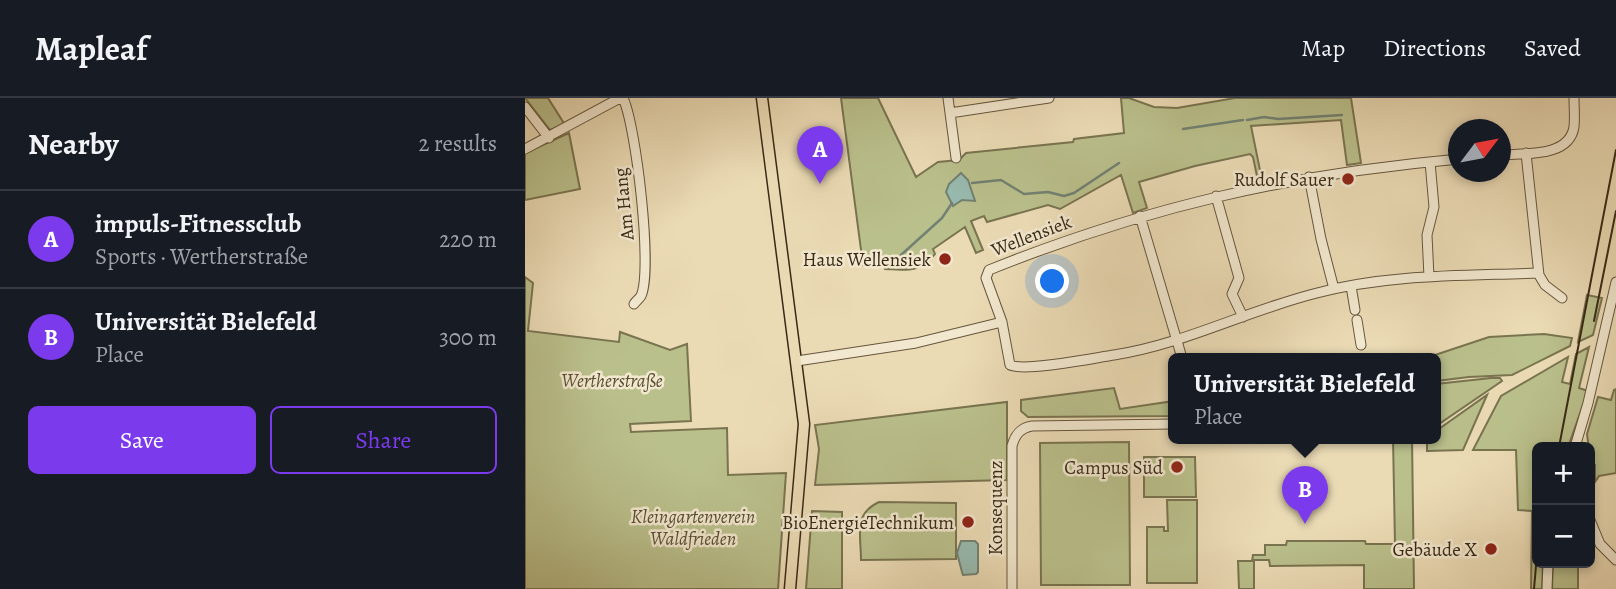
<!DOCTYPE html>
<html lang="en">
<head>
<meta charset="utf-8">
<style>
  body { margin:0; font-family:Alegreya,serif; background:#242831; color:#f1f3f6 }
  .controls { position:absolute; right:21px; bottom:21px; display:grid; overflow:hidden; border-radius:10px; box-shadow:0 4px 10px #0003 }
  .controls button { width:63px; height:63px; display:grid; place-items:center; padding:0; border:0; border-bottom:2px solid #363941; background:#171b24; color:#f1f3f6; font:35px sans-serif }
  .compass { position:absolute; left:923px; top:21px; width:63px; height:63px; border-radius:50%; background:#171b24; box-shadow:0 4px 10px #0003; rotate:58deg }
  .you { position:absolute; left:528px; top:184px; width:24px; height:24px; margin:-18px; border:5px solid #fff; border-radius:50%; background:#1a73e8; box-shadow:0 0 0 10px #1a73e833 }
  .badge { display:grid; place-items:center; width:46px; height:46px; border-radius:50%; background:#7c3aed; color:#fff; font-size:23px; font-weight:700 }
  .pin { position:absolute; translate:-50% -58px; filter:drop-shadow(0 2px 4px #0008) }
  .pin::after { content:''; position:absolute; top:37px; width:24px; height:21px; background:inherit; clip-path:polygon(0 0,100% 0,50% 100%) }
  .popup { position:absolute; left:643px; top:255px; width:273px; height:91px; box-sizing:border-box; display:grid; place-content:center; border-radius:10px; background:#171b24; filter:drop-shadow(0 2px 5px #0005); font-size:23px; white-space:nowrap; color:#9ea1a6 }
  .popup b { font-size:26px; color:#f1f3f6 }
  .popup::after { content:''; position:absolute; left:50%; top:100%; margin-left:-14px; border:14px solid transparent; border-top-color:#171b24 }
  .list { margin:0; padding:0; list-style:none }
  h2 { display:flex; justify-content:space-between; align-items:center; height:91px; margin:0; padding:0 28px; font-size:30px }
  h2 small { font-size:23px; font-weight:400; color:#9ea1a6 }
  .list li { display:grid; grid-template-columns:46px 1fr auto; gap:21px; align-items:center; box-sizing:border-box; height:98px; padding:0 28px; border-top:2px solid #363941 }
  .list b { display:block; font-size:26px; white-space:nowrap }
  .list p { margin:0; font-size:23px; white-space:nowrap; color:#9ea1a6 }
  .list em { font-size:23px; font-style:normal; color:#9ea1a6 }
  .actions { display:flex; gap:14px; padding:21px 28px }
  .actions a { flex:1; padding:16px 0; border:2px solid #7c3aed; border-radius:10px; text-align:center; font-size:24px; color:#7c3aed }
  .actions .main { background:#7c3aed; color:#fff }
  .map { position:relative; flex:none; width:1091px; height:491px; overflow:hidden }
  header { display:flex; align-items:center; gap:42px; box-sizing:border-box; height:98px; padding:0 35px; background:#171b24; border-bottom:2px solid #363941 }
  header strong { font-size:33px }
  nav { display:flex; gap:38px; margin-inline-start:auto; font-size:24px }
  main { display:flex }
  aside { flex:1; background:#171b24 }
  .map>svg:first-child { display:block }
  .green { fill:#bac08c; stroke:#797450; stroke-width:2 }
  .water { fill:#98bbb0; stroke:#728172; stroke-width:2 }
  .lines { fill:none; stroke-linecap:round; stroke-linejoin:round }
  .stream { stroke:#728172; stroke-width:2.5 }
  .minor-casing { stroke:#65563d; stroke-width:11 }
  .major-casing { stroke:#382915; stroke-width:13 }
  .minor { stroke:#f2e8cf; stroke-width:9 }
  .major { stroke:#ebdbb5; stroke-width:10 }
  .tram { stroke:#382915; stroke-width:2 }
  .poi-dot { fill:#8f2418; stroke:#f2e8cf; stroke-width:2.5 }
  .labels { text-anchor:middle; stroke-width:5; stroke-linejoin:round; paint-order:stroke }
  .poi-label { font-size:19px; fill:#382915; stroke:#f2e8cf; text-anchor:end }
  .street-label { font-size:19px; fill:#382915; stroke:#f2e8cf }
  .park-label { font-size:19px; font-style:italic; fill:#584f33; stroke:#f2e8cf }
</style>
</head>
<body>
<header>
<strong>Mapleaf</strong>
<nav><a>Map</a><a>Directions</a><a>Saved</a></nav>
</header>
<main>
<aside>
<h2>Nearby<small>2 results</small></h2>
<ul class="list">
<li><span class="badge">A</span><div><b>impuls-Fitnessclub</b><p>Sports · Wertherstraße</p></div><em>220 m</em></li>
<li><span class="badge">B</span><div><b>Universität Bielefeld</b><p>Place</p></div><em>300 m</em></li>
</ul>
<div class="actions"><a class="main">Save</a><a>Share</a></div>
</aside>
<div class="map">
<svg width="1091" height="491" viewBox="0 0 1091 491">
  <rect width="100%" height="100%" fill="#ebdbb5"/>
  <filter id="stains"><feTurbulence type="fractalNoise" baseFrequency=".00286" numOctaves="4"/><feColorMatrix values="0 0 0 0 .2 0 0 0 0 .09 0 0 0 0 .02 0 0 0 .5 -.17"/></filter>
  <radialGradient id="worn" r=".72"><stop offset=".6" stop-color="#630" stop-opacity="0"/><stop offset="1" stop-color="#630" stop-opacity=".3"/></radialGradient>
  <path class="green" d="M0,0H23L40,27L25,32Z
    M316,0H353L391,79L413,64L434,62L441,55L548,44L549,41L599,35L596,0H604L629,9L652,10L710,0H826L836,65L822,67L816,22L726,28L737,82L733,83L728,59L725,56L670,68L614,84L622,110L608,115L596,77L535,111L523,107L462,124L459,118L446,123L458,152L451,155L440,129L408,151L410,156C395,175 382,172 360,171L357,159L338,167Z
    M44,35L55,91L0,102V55Z
    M0,179L8,185L3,233L94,244L95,234L145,252L162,246L166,323L105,326L106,334L202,330L203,377L261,375L253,491H0Z
    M1062,197L1077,200L1068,237L1053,244Z
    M1019,236L1047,240L1045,248L987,277L944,279L911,283V260H901L964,239Z
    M1064,249L1054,290L1063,293L1043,349H1012V465H1018L1017,491H1006L1007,413L993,412L991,352H948L976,298L1043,259L1037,284L1045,286L1051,256Z
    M966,280H975L977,283L911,328V286Z
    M589,290L595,311L649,303V318L503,319L496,313V302Z
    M1091,291V375L1074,378L1070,384V367H1066L1062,336L1073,299L1086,302L1089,292Z
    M962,297L938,352L902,353V340H911V333Z
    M482,304V382L290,387L294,351L290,327Z
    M868,340H887L889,491H839V467L745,468L744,462H729V491H714L713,463H727L728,457H740V447H761L762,443H840L841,446H870Z
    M604,344L605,487H516L515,345Z
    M619,359H670L671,399H619Z
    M642,402H672V485H622V429H639V433H643Z
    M354,404L431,405V461L336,462C336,437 328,416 354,404Z
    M287,413L317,414V491H281Z
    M1028,465H1053V491H1027Z"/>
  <path class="water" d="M436,75L443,82L450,103L437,102L428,108L421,94L424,86Z
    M436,443H450L453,446V474L451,476L438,477L437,474L432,455Z"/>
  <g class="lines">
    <path class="stream" d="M722,22L739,19L753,21L817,17
      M658,31L718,22
      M447,85L476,82L499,96L523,94L539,98L549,95L594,65
      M376,157L417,120L427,105"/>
    <g class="minor-casing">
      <path id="minor" d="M98,0C111,27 128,172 116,198C114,201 111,203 109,206
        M423,0L431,60
        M0,9L24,40
        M425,15L524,0
        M0,51L95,0
        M1001,55L1014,177L1020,187L1037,200
        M976,57C999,55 1044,60 1049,29C1050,19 1049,9 1049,0
        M934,61C765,76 621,109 464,172L461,180L477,224L485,267C500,274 569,260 589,257C660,246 723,212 792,195C864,176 939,178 1013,175
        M784,79L796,141L809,191
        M691,98L714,180L707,196L718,219
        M615,118L657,260
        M904,179L902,137L909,109L905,64
        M826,188L830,212
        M832,222L836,247
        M272,263L391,245L477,224
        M1050,349L1063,305L1091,184
        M1065,422L1075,446L1091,462
        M487,491V348C490,337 495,330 507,328L649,326
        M1022,491L1023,465"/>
    </g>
    <g class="major-casing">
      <path id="major" d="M237,0L279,326L265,491"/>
    </g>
    <use href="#minor" class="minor"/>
    <use href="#major" class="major"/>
    <path class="tram" d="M1069,223L1091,113
      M1034,349L1091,52
      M1009,491L1012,456"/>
  </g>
  <g class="poi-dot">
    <circle cx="823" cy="81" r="7"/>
    <circle cx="420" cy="161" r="7"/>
    <circle cx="652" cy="369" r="7"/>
    <circle cx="443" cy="424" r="7"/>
    <circle cx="966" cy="451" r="7"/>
  </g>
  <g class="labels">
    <g class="poi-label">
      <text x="809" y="88">Rudolf Sauer</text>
      <text x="406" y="168">Haus Wellensiek</text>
      <text x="638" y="376">Campus Süd</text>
      <text x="429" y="431">BioEnergieTechnikum</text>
      <text x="952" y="458">Gebäude X</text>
    </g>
    <g class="street-label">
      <text transform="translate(98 106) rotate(-96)" y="7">Am Hang</text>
      <text transform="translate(506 137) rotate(-21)" y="7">Wellensiek</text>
      <text transform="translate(470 410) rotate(-90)" y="7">Konsequenz</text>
    </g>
    <g class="park-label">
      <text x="87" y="289">Wertherstraße</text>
      <text x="168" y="425">Kleingartenverein<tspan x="168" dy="22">Waldfrieden</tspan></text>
    </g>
  </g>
  <rect width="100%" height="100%" filter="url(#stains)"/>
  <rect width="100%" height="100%" fill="url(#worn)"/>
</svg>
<div class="controls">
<button>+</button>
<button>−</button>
</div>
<svg class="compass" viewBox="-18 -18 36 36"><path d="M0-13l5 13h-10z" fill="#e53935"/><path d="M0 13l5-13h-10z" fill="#9ea1a6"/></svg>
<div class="you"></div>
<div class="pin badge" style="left:295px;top:86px">A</div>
<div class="pin badge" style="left:780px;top:426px">B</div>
<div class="popup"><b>Universität Bielefeld</b>Place</div>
</div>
</main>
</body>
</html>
